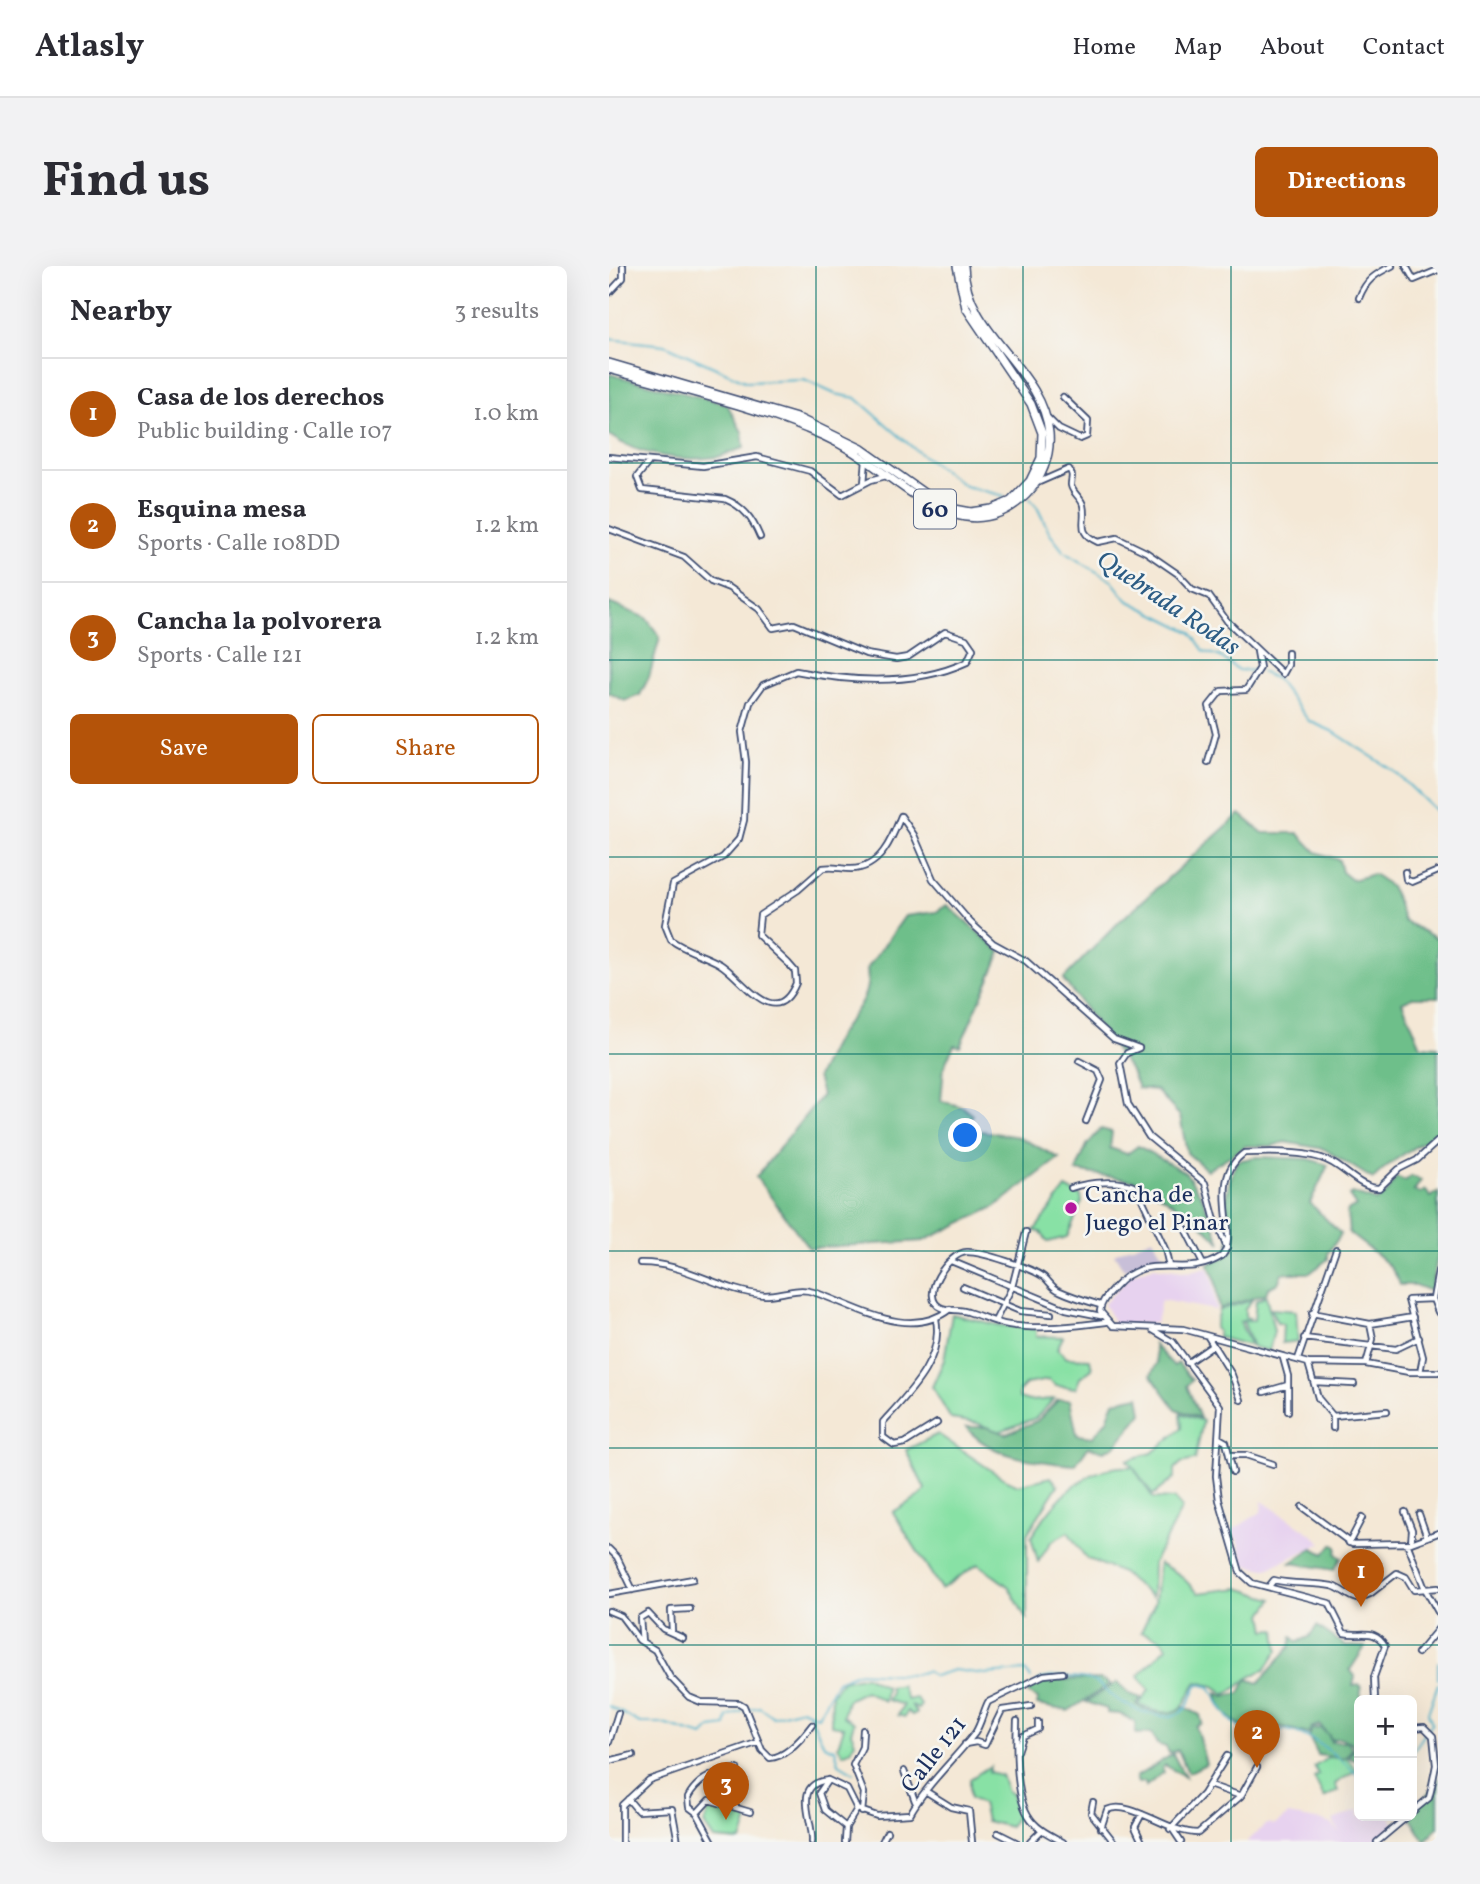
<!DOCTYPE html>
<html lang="en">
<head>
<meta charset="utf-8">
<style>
  body { margin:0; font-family:Vollkorn,serif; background:#f2f2f3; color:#2b2b33 }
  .controls { position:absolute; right:21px; bottom:21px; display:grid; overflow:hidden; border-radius:10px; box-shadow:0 7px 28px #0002 }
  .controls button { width:63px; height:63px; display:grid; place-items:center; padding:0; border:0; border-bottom:2px solid #e1e1e2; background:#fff; color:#2b2b33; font:35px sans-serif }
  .you { position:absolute; left:357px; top:870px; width:24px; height:24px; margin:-18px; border:5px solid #fff; border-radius:50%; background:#1a73e8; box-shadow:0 0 0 10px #1a73e833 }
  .badge { display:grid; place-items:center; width:46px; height:46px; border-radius:50%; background:#b45309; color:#fff; font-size:23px; font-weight:700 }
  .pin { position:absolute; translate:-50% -58px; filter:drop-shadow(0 2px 4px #0008) }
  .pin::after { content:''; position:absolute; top:37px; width:24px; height:21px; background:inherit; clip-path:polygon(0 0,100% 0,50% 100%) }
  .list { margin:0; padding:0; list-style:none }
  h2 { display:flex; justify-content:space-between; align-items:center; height:91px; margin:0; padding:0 28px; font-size:30px }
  h2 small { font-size:23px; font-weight:400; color:#7c7c81 }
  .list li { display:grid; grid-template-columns:46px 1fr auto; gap:21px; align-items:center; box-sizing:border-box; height:112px; padding:0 28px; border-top:2px solid #e1e1e2 }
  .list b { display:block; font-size:26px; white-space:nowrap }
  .list p { margin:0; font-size:23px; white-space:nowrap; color:#7c7c81 }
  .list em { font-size:23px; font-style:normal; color:#7c7c81 }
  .actions { display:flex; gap:14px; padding:21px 28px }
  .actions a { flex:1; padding:16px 0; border:2px solid #b45309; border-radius:10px; text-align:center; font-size:24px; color:#b45309 }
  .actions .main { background:#b45309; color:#fff }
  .map { position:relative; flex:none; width:829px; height:1576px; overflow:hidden; border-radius:10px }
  header { display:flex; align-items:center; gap:42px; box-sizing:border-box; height:98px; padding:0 35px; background:#fff; border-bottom:2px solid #e1e1e2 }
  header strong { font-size:33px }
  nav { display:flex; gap:38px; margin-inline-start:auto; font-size:24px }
  .intro { display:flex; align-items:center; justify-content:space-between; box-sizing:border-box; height:168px; padding:0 42px }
  h1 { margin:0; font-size:49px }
  .button { padding:18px 32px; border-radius:10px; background:#b45309; color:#fff; font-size:24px; font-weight:700 }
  main { display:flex; gap:42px; padding:0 42px }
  aside { flex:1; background:#fff; border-radius:10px; box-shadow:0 7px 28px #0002 }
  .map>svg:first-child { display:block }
  .built { fill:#e7d2ef }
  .industrial { fill:#c8bfd8 }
  .green { fill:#88e1a5; stroke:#528882; stroke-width:2 }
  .forest { fill:#6ebf8a; stroke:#447774; stroke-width:2 }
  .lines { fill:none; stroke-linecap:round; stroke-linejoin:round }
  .stream { stroke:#4bb1ca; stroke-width:2 }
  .minor-casing { stroke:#3c4b70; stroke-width:8 }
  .highway-casing { stroke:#3c4b70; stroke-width:10 }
  .minor { stroke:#fff; stroke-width:4.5 }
  .highway { stroke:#fff; stroke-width:7 }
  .grid { fill:none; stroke:#0f766e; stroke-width:2; stroke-opacity:0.55 }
  .poi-dot { fill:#b5179e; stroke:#f6f6f2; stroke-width:2.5 }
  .labels { text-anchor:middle; stroke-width:5; stroke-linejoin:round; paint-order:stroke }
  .shield { fill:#f6f6f2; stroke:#5d6b8a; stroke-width:2 }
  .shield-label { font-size:23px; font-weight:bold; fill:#1b2f5e }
  .poi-label { font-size:24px; fill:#1b2f5e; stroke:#f6f6f2; text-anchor:start }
  .street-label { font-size:24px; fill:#1b2f5e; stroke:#f6f6f2 }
  .water-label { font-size:26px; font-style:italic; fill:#2c5c84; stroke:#f6f6f2 }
</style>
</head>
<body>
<header>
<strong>Atlasly</strong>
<nav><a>Home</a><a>Map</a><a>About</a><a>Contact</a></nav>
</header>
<div class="intro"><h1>Find us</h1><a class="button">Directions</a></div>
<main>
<aside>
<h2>Nearby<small>3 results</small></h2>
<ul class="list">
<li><span class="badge">1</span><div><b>Casa de los derechos</b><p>Public building · Calle 107</p></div><em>1.0 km</em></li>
<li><span class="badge">2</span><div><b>Esquina mesa</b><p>Sports · Calle 108DD</p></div><em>1.2 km</em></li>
<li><span class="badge">3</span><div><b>Cancha la polvorera</b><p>Sports · Calle 121</p></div><em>1.2 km</em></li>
</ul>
<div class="actions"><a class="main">Save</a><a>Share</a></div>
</aside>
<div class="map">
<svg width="829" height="1576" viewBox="0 0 829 1576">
  <rect width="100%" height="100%" fill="#f6f6f2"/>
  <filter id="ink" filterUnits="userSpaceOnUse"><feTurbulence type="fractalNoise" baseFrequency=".0143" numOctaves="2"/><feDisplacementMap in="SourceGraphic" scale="14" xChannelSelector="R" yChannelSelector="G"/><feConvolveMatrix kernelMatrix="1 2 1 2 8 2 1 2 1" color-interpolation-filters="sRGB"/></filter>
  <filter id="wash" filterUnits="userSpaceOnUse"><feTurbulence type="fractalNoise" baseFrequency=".00686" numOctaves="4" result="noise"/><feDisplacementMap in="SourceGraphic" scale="28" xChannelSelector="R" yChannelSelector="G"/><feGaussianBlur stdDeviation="1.57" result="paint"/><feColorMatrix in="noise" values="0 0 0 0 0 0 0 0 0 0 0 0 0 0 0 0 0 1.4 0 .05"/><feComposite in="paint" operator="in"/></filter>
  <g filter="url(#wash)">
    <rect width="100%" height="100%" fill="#f4e8d6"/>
    <path class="built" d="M544,1001L580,1006L598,1001L603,1012L607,1044L552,1034L547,1057L506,1058L495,1038L523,1008Z
      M653,1235L704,1269L713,1277L657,1303L636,1299L630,1276L622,1265L652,1246Z
      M750,1544V1550H781L786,1559L766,1576H638L657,1558L666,1559L679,1549L714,1555L724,1559L730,1567L724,1554Z"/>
    <path class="industrial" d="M543,972L557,994L530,998L515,1004L505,988Z"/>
    <path class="green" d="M457,922L472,930L473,936L458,971L439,976L432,966L425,965Z
      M657,1030L665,1065L660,1085L644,1081L634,1055L631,1056L642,1080L609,1071V1066L605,1062L610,1044L643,1034L636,1043V1051L640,1052L634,1055L645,1054L647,1035Z
      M662,1043L687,1045L689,1075L673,1077L674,1058L668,1057Z
      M343,1048L388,1059L427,1063V1070L454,1071L448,1083L458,1092L481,1093L483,1103L471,1112L467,1122L447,1120L439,1114L417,1118L410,1125V1132L420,1135L445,1133L427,1152L389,1166L368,1157L342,1153L323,1121L335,1094Z
      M572,1147L594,1155L586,1194L572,1197L566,1203V1211L544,1229L525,1202L544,1232L565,1233L573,1242L544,1297L543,1331L513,1307L477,1292L459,1266L442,1276L429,1296L422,1271C444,1235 478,1197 524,1201L518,1194L543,1187L573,1162Z
      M329,1168L392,1211L409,1219L442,1211L449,1219L418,1268V1354L400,1321L369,1298L332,1323L284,1246L312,1229L316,1223L297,1184Z
      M550,1297L570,1308L589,1327L630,1322L664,1333L654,1348L657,1364L667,1363L669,1384L656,1404C639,1408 632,1422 616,1428L605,1420L588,1416C582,1423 579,1434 573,1441C562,1452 541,1444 530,1439L540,1424L529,1410L558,1381L553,1373L532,1366L546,1337Z
      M256,1410L277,1421L275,1435L256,1425L238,1434L234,1450L245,1457L242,1466L246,1476L242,1484L234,1488L229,1480L235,1461L222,1459L223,1428L233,1415Z
      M292,1419L298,1434L307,1432L312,1439L309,1443L303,1440L307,1447L303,1449L298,1445L296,1451L289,1449L294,1439L278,1434L282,1427L280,1421Z
      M730,1484L748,1504L726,1518L729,1525L715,1532L705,1512L710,1509L705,1501Z
      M381,1500L380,1506L392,1509L398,1525L403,1528L407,1549L401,1561L377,1555L373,1538L361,1532V1513Z
      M102,1538L140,1551L132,1575L105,1573L95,1558Z"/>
    <path class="forest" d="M0,108L118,138L133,166L135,182C126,184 117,189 108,191C73,196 29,190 0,169Z
      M0,337L37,352L51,371L40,411L31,429L16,435L0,427Z
      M631,548L654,567H689L707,586L730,594L733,606L743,614L764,608C789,622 785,631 795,655L829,673V731H804L793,736L812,780L829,781V865C808,881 781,894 764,913L715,883L676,876L663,880H637L598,904L578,887L571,850L547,824L529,822L522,805L454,713L511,655Z
      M338,639L392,686L351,780L345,779L335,800L332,835L354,841L364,849L354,862L410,871L450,892L386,941L314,975L200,982L147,911L213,829L208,811C216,797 222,780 231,767C246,744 262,732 258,703L296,650L327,646Z
      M492,863L503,866L501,882L518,888L529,880L577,907L593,931L612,977L586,952L532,916L467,905L478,879Z
      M648,891L700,893L719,899L701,937L732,968L719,987V993L701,1007H673L669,1017L659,1022L657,1028L610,1043L606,1012L599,998L614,991C627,974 616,956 617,937C618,921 622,909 628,895Z
      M802,910L812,914L805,925L812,927L816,924L822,931L829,926V989L821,1025L806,1019H791C784,995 758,983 740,967L738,945L747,940L740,930L743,927L767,935L779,926L787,911L796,915Z
      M545,1079L565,1100L569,1097L583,1114L578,1120L591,1152L567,1143L542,1109L548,1097Z
      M530,1130L533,1147L507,1179L495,1185L479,1181L466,1199C427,1195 383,1193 357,1161H377L397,1168L428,1155L449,1134H461L468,1169L484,1171L498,1154L505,1135Z
      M723,1278L728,1281L727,1288L732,1292L725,1304L682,1297L704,1282L715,1288Z
      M708,1360L737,1380L756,1381L741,1404L746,1410L744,1420L751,1419C754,1426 750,1481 750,1496L739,1491L746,1482L742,1476L729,1472L723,1474L719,1468L722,1476H739L743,1483L735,1493L709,1489L700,1471L703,1463L712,1462L718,1468L711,1459L703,1461L699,1468C690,1466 681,1462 672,1461C666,1461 662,1464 656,1464C634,1465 610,1450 608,1427L615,1430L631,1427L638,1413L650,1417L681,1381L683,1371L689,1376L700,1371Z
      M491,1413L501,1418L459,1445L428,1439L429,1433L419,1428V1421L436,1414Z
      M508,1416L520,1428L532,1432L528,1439C543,1449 560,1450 575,1441L591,1449L593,1457L587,1461L597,1498L579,1507L569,1484L560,1487L557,1481L548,1478L542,1467L527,1468L526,1456L511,1448L498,1447V1443L477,1436Z
      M564,1488L576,1511L556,1499L553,1502L555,1506L537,1520L536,1516L529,1517L527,1511Z
      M829,1514V1561L816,1575L801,1551Z"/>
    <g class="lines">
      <path class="stream" d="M0,73L56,79L138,116L195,114L226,128L247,132L310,187L356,220L395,230
        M421,233L428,241L441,268L455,286L503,315L518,334L582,366L595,385L612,391L629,404L646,405
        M652,406L667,413L700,455L725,466L785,505L829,547
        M829,1397V1413
        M428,1415C441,1409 474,1409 486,1416C494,1420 499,1428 507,1433C523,1443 561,1461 577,1442C582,1435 584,1425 589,1418L601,1421C615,1446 622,1466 655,1467C662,1467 669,1463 677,1464C704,1468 730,1492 750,1510
        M0,1440L31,1457H51L94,1470L102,1462L117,1460L119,1451L134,1445
        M140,1443L151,1441L164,1451L192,1443L209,1450L228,1415L250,1406L304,1409L317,1405L325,1410L345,1404L375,1408L416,1405L422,1412
        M200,1447L215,1479L226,1483L230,1498L245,1507
        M803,1487L823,1457L819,1447L829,1418"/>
    </g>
  </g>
  <g filter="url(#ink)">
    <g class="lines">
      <g class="minor-casing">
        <path id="minor" d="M797,0L805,14L829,4
          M0,27L14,12V0
          M750,32C757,14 766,8 783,0
          M437,150L450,163L471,173L478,170L479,155L454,131
          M0,191L94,200L148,191L201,205L233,229L262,214L277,210
          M39,197L28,211L33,224L116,233C135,241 143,252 151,271
          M255,217L257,194
          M428,217L460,203C465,210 462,212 462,219C463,227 472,231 474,239C478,257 466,266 489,276L508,272L537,286L569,308L583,323L600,330L618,355L674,408L679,399V387
          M0,263L75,291L102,315L120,322L150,343L164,362L185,358L257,388L287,393L299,391L336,366L357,373L364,383L358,396C306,420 242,416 187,405L154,419L141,437L133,466L137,496L135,554L130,573L114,591L64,618L56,659L62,674C77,685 95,689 111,698C134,712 166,767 187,717L186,705L179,697L149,669L151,649L189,624L214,602C224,600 232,603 242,603C271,603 283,573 292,550L305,569L324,613L362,657L384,677L417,695L505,773L530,782L518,787L511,797L519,838L540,871L596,917L605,951L618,982
          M599,496L607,468L600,440L612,425L637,424L651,402L648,385
          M796,606L797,613L803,616L829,605
          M470,795L489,805L493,814L477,855
          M829,875L808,894L790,903L770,922C749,923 733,897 712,892C690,885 658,886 635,887C597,915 632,967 613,990C574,1016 541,981 505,1022C499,1029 492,1035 491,1045L504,1060L574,1063L699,1097L757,1098L800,1106H829
          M462,922C479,916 512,913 528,922L556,983L560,1000
          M573,957L594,998
          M342,995L457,1043L492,1050
          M31,997C76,996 112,1026 156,1029C171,1029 189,1021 204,1026C246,1039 299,1076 341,1043
          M829,1005L824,1033L829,1046
          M354,1021L411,1045L442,1048
          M491,1039C478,1035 464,1031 451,1025C443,1022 441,1016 435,1011C422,1002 374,986 358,986C340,986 308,1032 333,1042C340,1045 351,1043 359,1046C373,1050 386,1057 400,1059C431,1064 466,1060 497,1056
          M703,1047L761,1058L804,1051
          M327,1053C335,1094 299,1128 274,1156V1171L285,1179L296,1177L328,1157
          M386,1055L403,1021L417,966
          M544,1064L564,1076L611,1140L607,1210L610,1234L631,1306L643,1317L720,1337L735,1367C752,1371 766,1361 776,1380L765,1411L766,1434
          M599,1071L623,1109L632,1134
          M695,1072L787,1083L810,1072
          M674,1092L679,1110V1145
          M689,1093L727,983
          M578,1097L604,1079
          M699,1097L709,1132L724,1150V1162
          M757,1098L764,1073L761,1058
          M811,1106L814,1091L799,1034L824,1033
          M706,1116L745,1118
          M655,1126L679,1119
          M724,1150L778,1145
          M610,1172L617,1176L624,1206
          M621,1189H637L664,1198
          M693,1241L743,1278L802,1277L829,1267
          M796,1246L803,1264L802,1277
          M810,1248L818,1271
          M740,1277L753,1252
          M798,1277L816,1323L829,1346
          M0,1283L8,1291L24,1324
          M661,1319L665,1314C684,1319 704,1316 723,1320C734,1323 739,1331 749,1333L761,1328L788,1307L797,1311L805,1324L829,1322
          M0,1328L84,1313
          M0,1345L12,1350L30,1374L46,1384L61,1411L80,1431L92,1436L130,1437L135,1440L153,1484L161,1492C178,1491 194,1471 203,1459
          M63,1365L62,1344L81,1343
          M33,1376L31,1352L39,1347L54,1363L74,1372
          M809,1387L829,1363
          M408,1455C407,1480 406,1528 419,1549C427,1563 441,1569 454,1576
          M803,1462L815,1461L824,1470L827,1499L822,1524L820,1532L803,1546
          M0,1476L9,1447
          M356,1478L367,1476L376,1479L393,1444L422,1440
          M409,1485L414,1470L429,1463V1456
          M0,1495L24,1489
          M295,1505L306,1535
          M219,1514L210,1527L216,1544L237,1561
          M600,1519L632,1530
          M318,1526L342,1541L360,1545L363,1576
          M19,1533L29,1545L63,1543L69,1576
          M484,1536L482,1547L505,1576
          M248,1543L268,1550L301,1548C317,1519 345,1494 366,1467C372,1458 374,1446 379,1436L435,1409L454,1407
          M253,1546L255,1527L244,1499L253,1481L254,1464
          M88,1547L100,1534L141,1546
          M492,1562L498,1544C522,1533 558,1567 589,1567L632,1530L648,1501
          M561,1563L594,1528L618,1490
          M564,1564L572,1576
          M389,1567L407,1576
          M13,1576V1539L40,1514L150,1476
          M104,1576L88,1547L80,1541L79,1531C89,1512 108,1505 128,1503
          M203,1576C205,1555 182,1518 219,1514L238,1523L248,1543
          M236,1576L237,1561L248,1543
          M273,1576L278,1566
          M421,1576L432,1565
          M533,1576L526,1561L533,1548
          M768,1576L799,1550"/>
      </g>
      <g class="highway-casing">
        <path id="highway" d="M0,97L191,153L253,183L335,241L362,246L383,243L402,235L421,215L432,192L433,167L422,138L357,42L348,0
          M0,103C65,122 135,137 198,163C219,171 240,182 258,195C305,228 361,283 417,229C433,213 442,190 440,167C434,102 356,68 355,0"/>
      </g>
      <use href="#minor" class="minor"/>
      <use href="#highway" class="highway"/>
    </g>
  </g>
  <path class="grid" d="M207,0V1576M414,0V1576M622,0V1576M0,197H829M0,394H829M0,591H829M0,788H829M0,985H829M0,1182H829M0,1379H829"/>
  <circle class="poi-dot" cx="462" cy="942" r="7"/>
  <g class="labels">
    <rect class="shield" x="305" y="223.5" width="42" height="39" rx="5"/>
    <g class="shield-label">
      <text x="326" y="251">60</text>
    </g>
    <g class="poi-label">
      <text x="476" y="936">Cancha de<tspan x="476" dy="28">Juego el Pinar</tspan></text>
    </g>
    <g class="street-label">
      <text transform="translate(324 1488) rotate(-52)" y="8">Calle 121</text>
    </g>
    <g class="water-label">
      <text transform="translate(560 336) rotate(34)" y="9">Quebrada Rodas</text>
    </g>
  </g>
</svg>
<div class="controls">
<button>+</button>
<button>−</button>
</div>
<div class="you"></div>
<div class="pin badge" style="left:752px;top:1341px">1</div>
<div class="pin badge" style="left:648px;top:1502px">2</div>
<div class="pin badge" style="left:117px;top:1554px">3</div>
</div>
</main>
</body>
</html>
